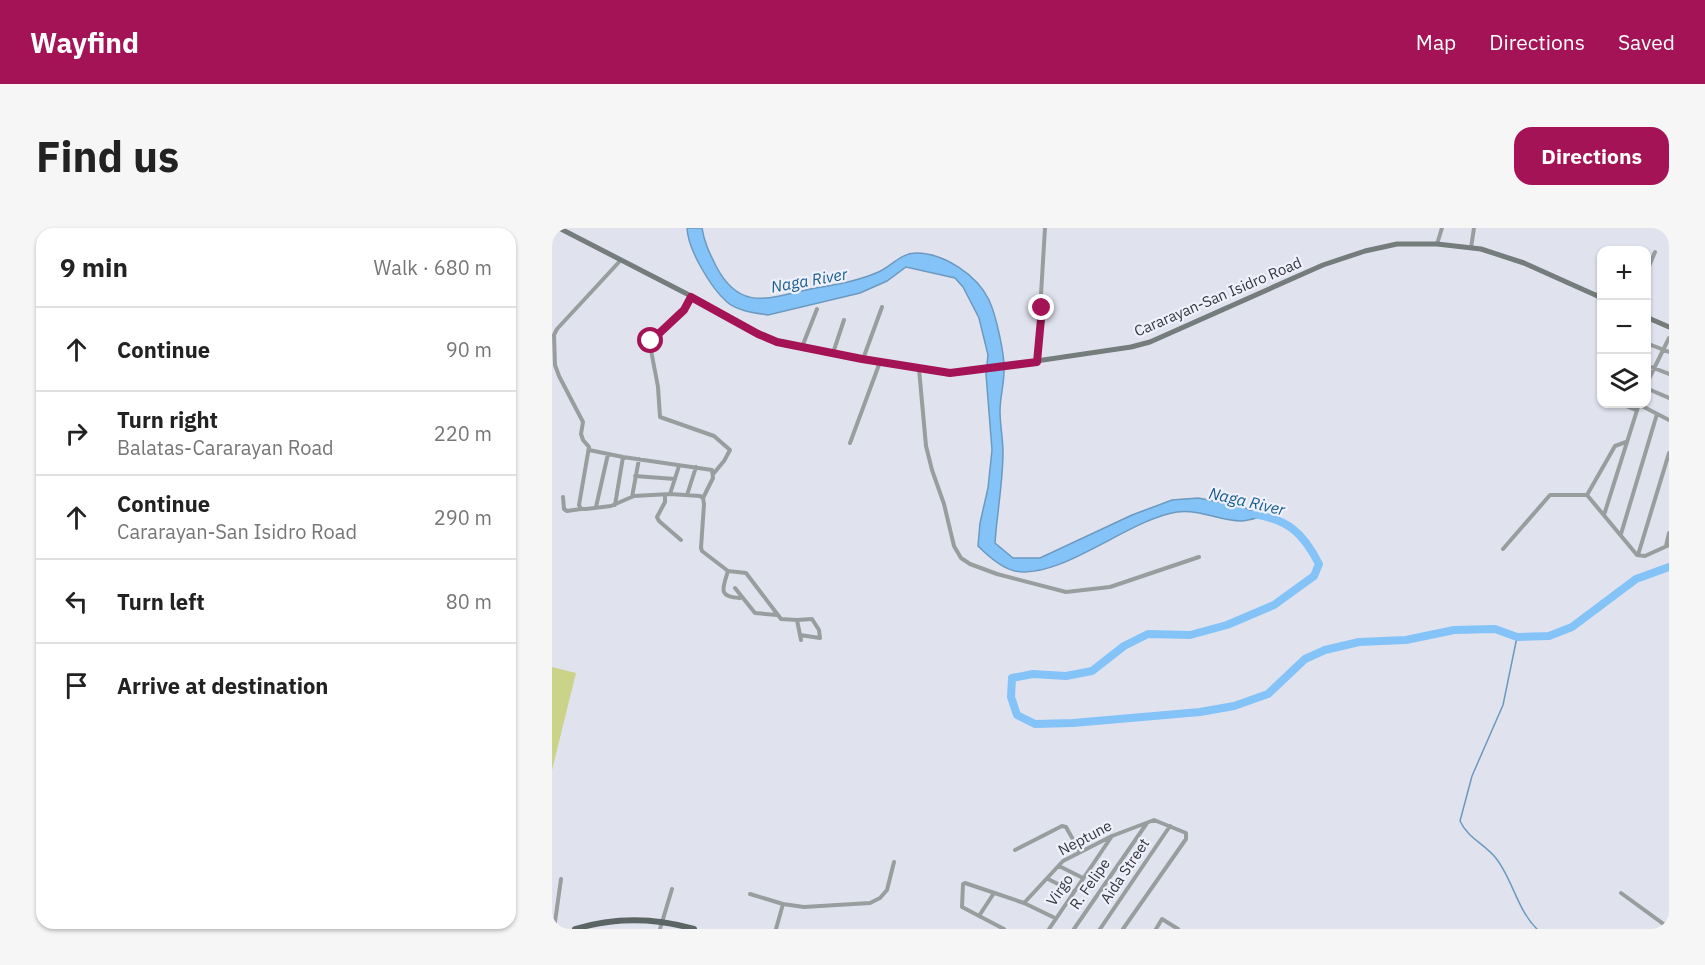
<!DOCTYPE html>
<html lang="en">
<head>
<meta charset="utf-8">
<style>
  body { margin:0; font-family:"IBM Plex Sans",sans-serif; background:#f6f6f6; color:#222 }
  .controls { position:absolute; right:18px; top:18px; display:grid; overflow:hidden; border-radius:12px; box-shadow:0 2px 4px #0004 }
  .controls button { width:54px; height:54px; display:grid; place-items:center; padding:0; border:0; border-bottom:2px solid #e0e0e0; background:#fff; color:#222; font:30px sans-serif }
  .stop { position:absolute; width:18px; height:18px; margin:-14px; border:4px solid #a41355; border-radius:50%; background:#fff }
  .stop.end { background:#a41355; border-color:#fff; box-shadow:0 2px 6px #0008 }
  .list { margin:0; padding:0; list-style:none }
  h2 { display:flex; justify-content:space-between; align-items:center; height:78px; margin:0; padding:0 24px; font-size:26px }
  h2 small { font-size:20px; font-weight:400; color:#767676 }
  .list li { display:grid; grid-template-columns:39px 1fr auto; gap:18px; align-items:center; box-sizing:border-box; height:84px; padding:0 24px; border-top:2px solid #e0e0e0 }
  .list b { display:block; font-size:22px; white-space:nowrap }
  .list p { margin:0; font-size:20px; white-space:nowrap; color:#767676 }
  .list em { font-size:20px; font-style:normal; color:#767676 }
  .icon { flex:none; width:33px; height:33px; fill:none; stroke:currentColor; stroke-width:2; stroke-linecap:round; stroke-linejoin:round }
  .map { position:relative; flex:none; width:1117px; height:701px; overflow:hidden; border-radius:18px }
  header { display:flex; align-items:center; gap:36px; box-sizing:border-box; height:84px; padding:0 30px; background:#a41355; color:#fff }
  header strong { font-size:28px }
  nav { display:flex; gap:33px; margin-inline-start:auto; font-size:21px }
  .intro { display:flex; align-items:center; justify-content:space-between; box-sizing:border-box; height:144px; padding:0 36px }
  h1 { margin:0; font-size:42px }
  .button { padding:15px 27px; border-radius:18px; background:#a41355; color:#fff; font-size:21px; font-weight:700 }
  main { display:flex; gap:36px; padding:0 36px }
  aside { flex:1; background:#fff; border-radius:18px; box-shadow:0 2px 4px #0004 }
  .map>svg:first-child { display:block }
  .green { fill:#cbd389 }
  .water { fill:#84c3f7; stroke:#6c99bf; stroke-width:1.5 }
  .lines { fill:none; stroke-linecap:round; stroke-linejoin:round }
  .stream { stroke:#6c99bf; stroke-width:1.5 }
  .river { stroke:#84c3f7; stroke-width:8 }
  .minor { stroke:#989e9e; stroke-width:4 }
  .secondary { stroke:#747d7c; stroke-width:5 }
  .primary { stroke:#5a6564; stroke-width:6 }
  .route { stroke:#a41355; stroke-width:8 }
  .labels { text-anchor:middle; stroke-width:4.5; stroke-linejoin:round; paint-order:stroke }
  .street-label { font-size:15px; fill:#35363b; stroke:#eef0fc }
  .water-label { font-size:16px; font-style:italic; fill:#175c8d; stroke:#eef0fc }
</style>
</head>
<body>
<header>
<strong>Wayfind</strong>
<nav><a>Map</a><a>Directions</a><a>Saved</a></nav>
</header>
<div class="intro"><h1>Find us</h1><a class="button">Directions</a></div>
<main>
<aside>
<h2>9 min<small>Walk · 680 m</small></h2>
<ul class="list">
<li><svg class="icon" aria-label="ahead" viewBox="0 0 24 24"><path d="M12 20V5M6 11l6-6 6 6"/></svg><div><b>Continue</b></div><em>90 m</em></li>
<li><svg class="icon" aria-label="right" viewBox="0 0 24 24"><path d="M7 20v-9h11M14 6l5 5-5 5"/></svg><div><b>Turn right</b><p>Balatas-Cararayan Road</p></div><em>220 m</em></li>
<li><svg class="icon" aria-label="ahead" viewBox="0 0 24 24"><path d="M12 20V5M6 11l6-6 6 6"/></svg><div><b>Continue</b><p>Cararayan-San Isidro Road</p></div><em>290 m</em></li>
<li><svg class="icon" aria-label="left" viewBox="0 0 24 24"><path d="M17 20v-9H6M10 6l-5 5 5 5"/></svg><div><b>Turn left</b></div><em>80 m</em></li>
<li><svg class="icon" aria-label="arrive" viewBox="0 0 24 24"><path d="M6 21V4h12l-3 4 3 4H6"/></svg><div><b>Arrive at destination</b></div></li>
</ul>
</aside>
<div class="map">
<svg width="1117" height="701" viewBox="0 0 1117 701">
  <rect width="100%" height="100%" fill="#e0e3ee"/>
  <path class="green" d="M0,439L24,445L0,542Z"/>
  <path class="water" d="M135,0H150C152,14 158,26 164,38C188,84 216,70 258,61C280,57 303,54 324,45C338,40 348,25 364,25C392,25 425,47 437,72C444,87 453,127 452,143C452,156 448,170 448,183C448,197 451,211 451,224C451,254 445,285 443,315L461,330H488L580,287L620,272L646,270L689,278L711,288C704,290 696,293 689,293C667,293 649,281 625,284C577,291 509,352 463,343C449,340 436,328 426,318L428,295L436,260L440,222L434,146L436,127L427,90L411,59L403,50L354,39L335,53L308,65L216,87C204,85 185,83 175,74C159,60 136,22 135,0Z"/>
  <g class="lines">
    <path class="stream" d="M965,409L951,477L920,548L908,593C916,610 931,615 943,629C960,649 965,682 985,701"/>
    <path class="river" d="M702,286C737,292 751,305 767,336L762,348L722,377L675,397L638,407L596,406L572,418L540,443L514,448L481,446L460,450L459,469L465,487L483,496L521,495L648,484L682,478L716,466L753,431L773,422L807,414L854,412L902,402L943,401L965,409L997,408L1020,399L1084,351L1117,339"/>
    <path class="minor" d="M885,16L890,0
      M919,20L922,0
      M68,33L5,101L2,107L3,137L7,148L31,194L29,206L31,212L37,219L27,277L29,281H34L59,278L82,268L118,266L148,268L151,270L152,276L149,320L150,323L176,343L194,345L229,391L245,392L249,412
      M1094,45L1103,24
      M139,68L132,82L99,113L98,117L106,159L108,189L162,208L178,222L172,233L162,245
      M1094,115L1117,124
      M250,119L265,81
      M281,125L292,92
      M311,131L330,79
      M485,133L493,0
      M1094,137L1117,146
      M367,141L374,218L380,242L392,276L402,318L409,330L418,336L445,346L514,364L558,359L647,329
      M1094,157L1117,110
      M1094,160L1117,170
      M1069,176L1084,182
      M1086,176L1117,192
      M298,215L328,134
      M37,222L71,229L160,242L161,250L151,270
      M83,248L123,251
      M118,266L127,238
      M113,267V274L105,289L107,293L129,312
      M135,267L144,239
      M1035,267L1063,218L1074,214
      M11,269L12,281L15,283L29,281
      M80,269L87,231
      M63,277L71,229
      M44,279L56,226
      M1052,287L1087,176
      M1069,306L1105,186
      M1114,318L1117,305
      M951,321L998,267H1035L1085,327L1093,328L1117,317
      M1086,327L1117,225
      M176,343C171,360 165,369 188,370
      M183,360L203,385L225,387
      M245,392L260,391L267,402L268,410L248,407
      M463,622L510,598L514,599L528,624
      M507,638L531,650
      M496,651L522,664
      M1069,665L1117,700
      M198,666L231,676
      M472,675L511,633L560,608L602,592L634,605V611L571,701
      M427,688L442,665
      M2,701L9,651
      M108,701L120,661
      M224,701L231,676L252,679L318,675L328,670L335,662L342,634
      M452,701L410,679L411,656L413,655L472,675L503,690
      M497,701L560,608
      M522,701L595,595
      M548,701L618,598
      M604,701L610,691L626,701"/>
    <path class="secondary" d="M7,0L139,68L206,106L225,114L311,131L403,145L579,119L598,114L771,37L813,23L845,16H885L929,21L972,35L1050,70
      M1094,89L1117,99"/>
    <path class="primary" d="M23,701C63,689 101,689 142,701"/>
  </g>
  <g class="lines">
    <path class="route" d="M99,113L132,82L139,69L206,106L225,114L310,131L398,145L485,134L490,80"/>
  </g>
  <g class="labels">
    <g class="street-label">
      <text transform="translate(666 69) rotate(-23)" y="5">Cararayan-San Isidro Road</text>
      <text transform="translate(533 610) rotate(-28)" y="5">Neptune</text>
      <text transform="translate(573 643) rotate(-56)" y="5">Aida Street</text>
      <text transform="translate(538 656) rotate(-55)" y="5">R. Felipe</text>
      <text transform="translate(508 662) rotate(-55)" y="5">Virgo</text>
    </g>
    <g class="water-label">
      <text transform="translate(257 52) rotate(-10)" y="6">Naga River</text>
      <text transform="translate(695 273) rotate(13)" y="6">Naga River</text>
    </g>
  </g>
</svg>
<div class="controls">
<button>+</button>
<button>−</button>
<button><svg class="icon" aria-label="layers" viewBox="0 0 24 24"><path d="M12 4l9 5-9 5-9-5zM3 14l9 5 9-5"/></svg></button>
</div>
<div class="stop" style="left:99px;top:113px"></div>
<div class="stop end" style="left:490px;top:80px"></div>
</div>
</main>
</body>
</html>
